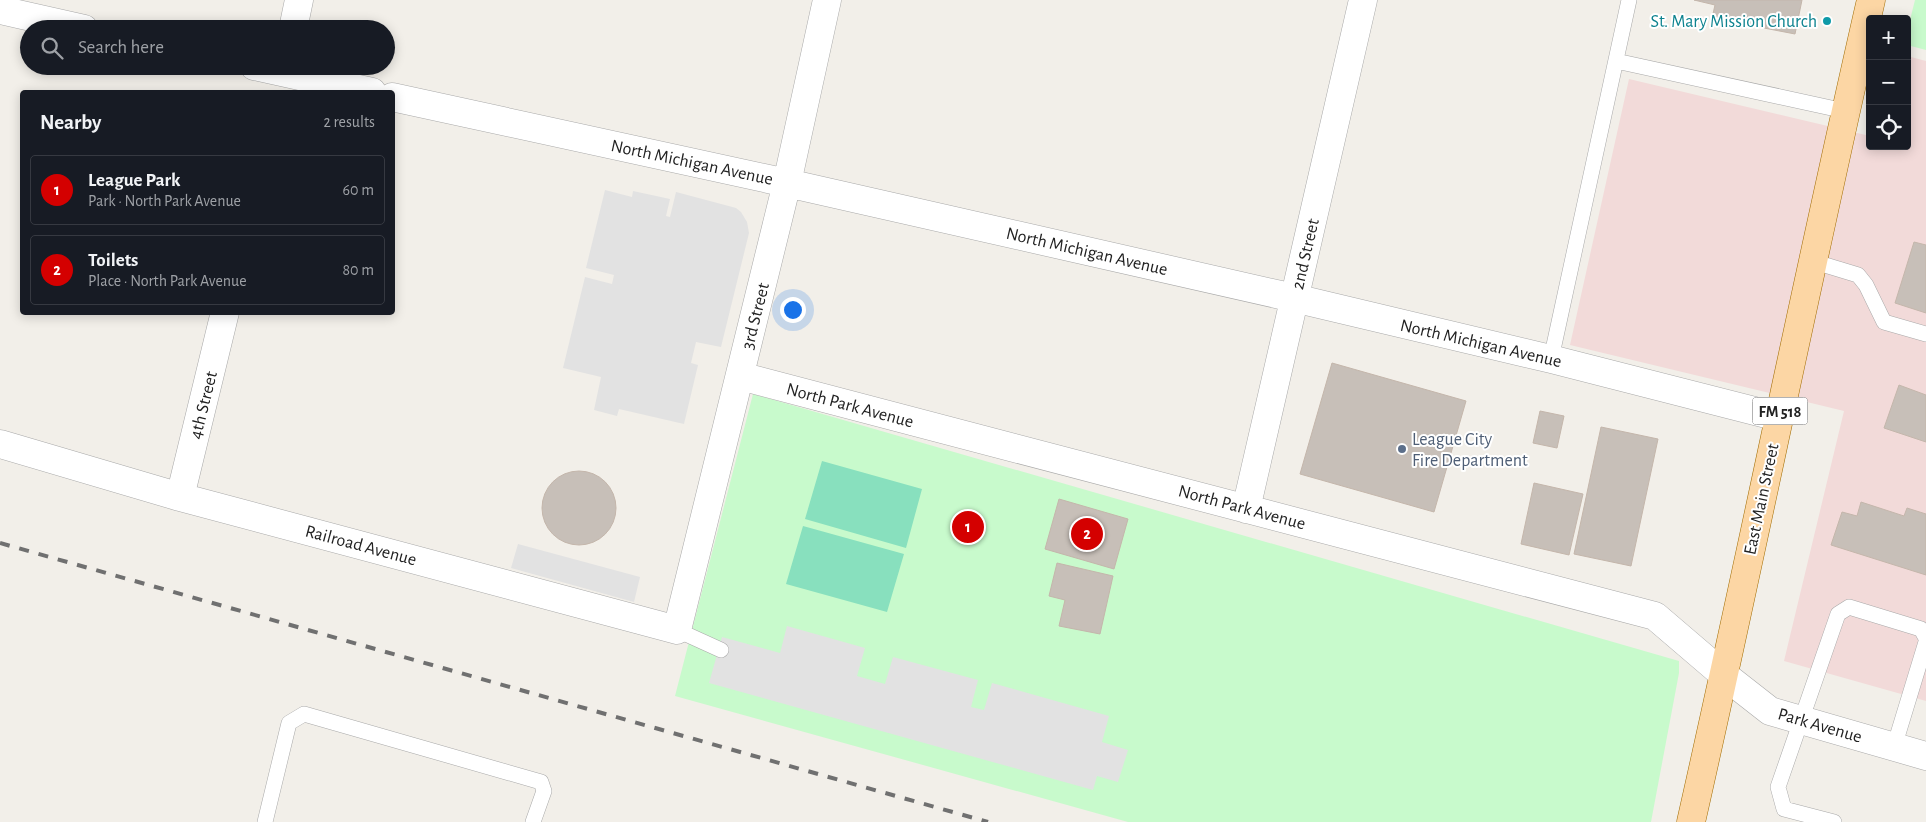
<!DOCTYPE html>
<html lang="en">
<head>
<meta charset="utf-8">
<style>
  body { margin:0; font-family:"Alegreya Sans",sans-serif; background:#242831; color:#f1f3f6 }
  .controls { position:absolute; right:15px; top:15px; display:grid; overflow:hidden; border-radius:5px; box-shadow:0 2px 12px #0003 }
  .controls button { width:45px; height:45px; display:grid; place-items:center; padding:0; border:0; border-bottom:1px solid #363941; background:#171b24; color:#f1f3f6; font:25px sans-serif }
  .you { position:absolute; left:792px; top:309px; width:18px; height:18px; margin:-12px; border:4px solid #fff; border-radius:50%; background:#1a73e8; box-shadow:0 0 0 8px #1a73e833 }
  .badge { display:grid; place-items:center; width:32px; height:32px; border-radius:50%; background:#d40000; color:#fff; font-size:16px; font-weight:700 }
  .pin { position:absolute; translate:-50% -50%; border:2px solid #fff; box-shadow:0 1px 5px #0006 }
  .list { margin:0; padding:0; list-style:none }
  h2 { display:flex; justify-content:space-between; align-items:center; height:65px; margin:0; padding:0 20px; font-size:21px }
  h2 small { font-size:16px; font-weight:400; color:#9ea1a6 }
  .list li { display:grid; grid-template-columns:32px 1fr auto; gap:15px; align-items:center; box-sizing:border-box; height:70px; margin:0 10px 10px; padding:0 10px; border:1px solid #363941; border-radius:5px }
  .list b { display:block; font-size:19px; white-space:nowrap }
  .list p { margin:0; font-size:16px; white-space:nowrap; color:#9ea1a6 }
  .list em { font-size:16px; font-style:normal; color:#9ea1a6 }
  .icon { flex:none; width:28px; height:28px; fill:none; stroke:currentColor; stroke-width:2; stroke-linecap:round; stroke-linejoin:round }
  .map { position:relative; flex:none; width:1926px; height:822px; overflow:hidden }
  .search { position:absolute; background:#171b24; box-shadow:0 2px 12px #0003; left:20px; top:20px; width:375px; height:55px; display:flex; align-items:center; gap:12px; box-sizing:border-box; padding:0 18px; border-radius:28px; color:#9ea1a6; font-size:19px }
  .panel { position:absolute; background:#171b24; box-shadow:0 2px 12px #0003; left:20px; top:90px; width:375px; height:225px; border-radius:5px }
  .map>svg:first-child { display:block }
  .commercial { fill:#f2dad9 }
  .park { fill:#c8facc }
  .pitch { fill:#88e0be }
  .parking { fill:#e2e2e2 }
  .building { fill:#c7bfb8; stroke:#c4b6ab }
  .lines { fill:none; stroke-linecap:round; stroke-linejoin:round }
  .service-casing { stroke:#a9a9a9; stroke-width:16 }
  .minor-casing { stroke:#a9a9a9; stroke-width:29 }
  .tertiary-casing { stroke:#a9a9a9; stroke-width:29 }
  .primary-casing { stroke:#a06b00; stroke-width:29 }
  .service { stroke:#fff; stroke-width:15 }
  .minor { stroke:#fff; stroke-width:28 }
  .tertiary { stroke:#fff; stroke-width:28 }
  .primary { stroke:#fcd6a4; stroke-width:28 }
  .rail { stroke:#707070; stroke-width:4; stroke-dasharray:10 10; stroke-linecap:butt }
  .culture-dot { fill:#0f9aa8; stroke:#fff; stroke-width:2 }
  .service-dot { fill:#5c6f8a; stroke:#fff; stroke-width:2 }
  .labels { text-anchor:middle; stroke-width:4; stroke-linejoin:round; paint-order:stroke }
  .shield { fill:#fff; stroke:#646464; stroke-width:1 }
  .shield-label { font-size:16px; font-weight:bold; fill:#222 }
  .culture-label { font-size:18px; fill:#0d838f; stroke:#fff; text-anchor:end }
  .street-label { font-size:18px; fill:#222; stroke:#fff }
  .service-label { font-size:18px; fill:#4e5e75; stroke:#fff; text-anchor:start }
</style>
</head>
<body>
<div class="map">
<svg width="1926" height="822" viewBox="0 0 1926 822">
  <rect width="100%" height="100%" fill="#f2efe9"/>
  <path class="commercial" d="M1907,56L1926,61V701L1784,661L1844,411L1570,345L1629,79L1870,136V146H1907Z"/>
  <path class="park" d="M1915,0H1926V50L1907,45V32Z
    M753,394L1679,661V673L1651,822H1128L675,696Z"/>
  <path class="pitch" d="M822,461L922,489L906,548L805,519Z
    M803,526L904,554L887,612L786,584Z"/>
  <path class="parking" d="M605,190L632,197L633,191L670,199L666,216L670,217L676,192L736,208L741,212L747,222L749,233L721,347L696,342L691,363L698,365L684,424L619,409L617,416L594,410L601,377L563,368L585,277L612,284L614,275L586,268Z
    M518,544L640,577L634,602L511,568Z
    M787,626L865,648L857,676L885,684L893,657L978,680L971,707L984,710L992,683L1109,716L1102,742L1128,750L1118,782L1097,776L1093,790L709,683L722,637L780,653Z"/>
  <path class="building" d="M1694,0H1802L1795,34L1712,18L1715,5Z
    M1914,242L1926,245V313L1895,303Z
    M1332,363L1466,401L1434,512L1300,474Z
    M1899,385L1926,395V442L1884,428Z
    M1540,411L1564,416L1557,448L1533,443Z
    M1601,427L1658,439L1631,566L1574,554Z
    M542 508a37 37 0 1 1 74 0a37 37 0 1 1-74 0Z
    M1534,483L1583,494L1569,555L1521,544Z
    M1059,499L1128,519L1114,569L1045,549Z
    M1861,502L1904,516L1907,508L1926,514V575L1831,545L1842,512L1857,516Z
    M1057,563L1113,576L1100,634L1059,626L1065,600L1049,596Z"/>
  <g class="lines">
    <g class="service-casing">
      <path id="service" d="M1616,61L1845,111
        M1812,261L1858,275L1866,285L1884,322L1926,334
        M1551,359L1629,0
        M677,630L721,650
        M1894,747L1926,642
        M265,822L289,723L304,714L541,782L544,791L533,822
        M1834,822L1784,809L1778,787L1838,614L1849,607L1921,629L1926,638"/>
    </g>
    <g class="minor-casing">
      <path id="minor" d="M0,10L84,29
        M293,29L299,0
        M254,66L372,92
        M392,97L787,183L1294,298L1551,359L1778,417
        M740,376L1655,616L1724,675
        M0,444L180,497L677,630L787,183L827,0
        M180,497L225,312
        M1246,509L1363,0"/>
    </g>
    <g class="tertiary-casing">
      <path id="tertiary" d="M1724,675L1770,711L1926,756"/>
    </g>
    <g class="primary-casing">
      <path id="primary" d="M1691,822C1753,548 1808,274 1871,0"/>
    </g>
    <use href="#service" class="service"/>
    <use href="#minor" class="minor"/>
    <use href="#tertiary" class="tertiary"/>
    <use href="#primary" class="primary"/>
    <path class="rail" d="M0,543L988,822"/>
  </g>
  <circle class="culture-dot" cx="1827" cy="21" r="5"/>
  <circle class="service-dot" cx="1402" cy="449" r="5"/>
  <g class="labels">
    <rect class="shield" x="1752.5" y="397.5" width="55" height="27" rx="4"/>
    <g class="shield-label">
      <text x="1780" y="417">FM 518</text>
    </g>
    <g class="culture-label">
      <text x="1817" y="27">St. Mary Mission Church</text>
    </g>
    <g class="street-label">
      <text transform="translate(692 162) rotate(12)" y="6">North Michigan Avenue</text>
      <text transform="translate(1087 251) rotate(13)" y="6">North Michigan Avenue</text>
      <text transform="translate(1305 254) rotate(-77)" y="6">2nd Street</text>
      <text transform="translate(755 316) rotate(-76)" y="6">3rd Street</text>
      <text transform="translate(1481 343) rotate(13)" y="6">North Michigan Avenue</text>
      <text transform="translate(203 405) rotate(-76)" y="6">4th Street</text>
      <text transform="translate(850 405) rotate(15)" y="6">North Park Avenue</text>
      <text transform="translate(1761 499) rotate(-78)" y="6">East Main Street</text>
      <text transform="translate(1242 507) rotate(15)" y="6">North Park Avenue</text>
      <text transform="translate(361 545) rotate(15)" y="6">Railroad Avenue</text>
      <text transform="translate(1820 725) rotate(16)" y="6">Park Avenue</text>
    </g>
    <g class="service-label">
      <text x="1412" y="445">League City<tspan x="1412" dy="21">Fire Department</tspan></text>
    </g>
  </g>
</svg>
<div class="controls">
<button>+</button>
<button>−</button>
<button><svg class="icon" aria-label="locate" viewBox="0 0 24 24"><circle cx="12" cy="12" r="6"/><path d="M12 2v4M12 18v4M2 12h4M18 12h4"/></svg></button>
</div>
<div class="you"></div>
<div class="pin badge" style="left:968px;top:527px">1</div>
<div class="pin badge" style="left:1087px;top:534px">2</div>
<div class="search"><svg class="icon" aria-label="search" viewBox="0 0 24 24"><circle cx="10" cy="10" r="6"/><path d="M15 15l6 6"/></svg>Search here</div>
<section class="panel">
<h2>Nearby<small>2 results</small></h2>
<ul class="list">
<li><span class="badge">1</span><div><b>League Park</b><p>Park · North Park Avenue</p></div><em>60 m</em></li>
<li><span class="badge">2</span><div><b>Toilets</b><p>Place · North Park Avenue</p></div><em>80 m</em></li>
</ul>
</section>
</div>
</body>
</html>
